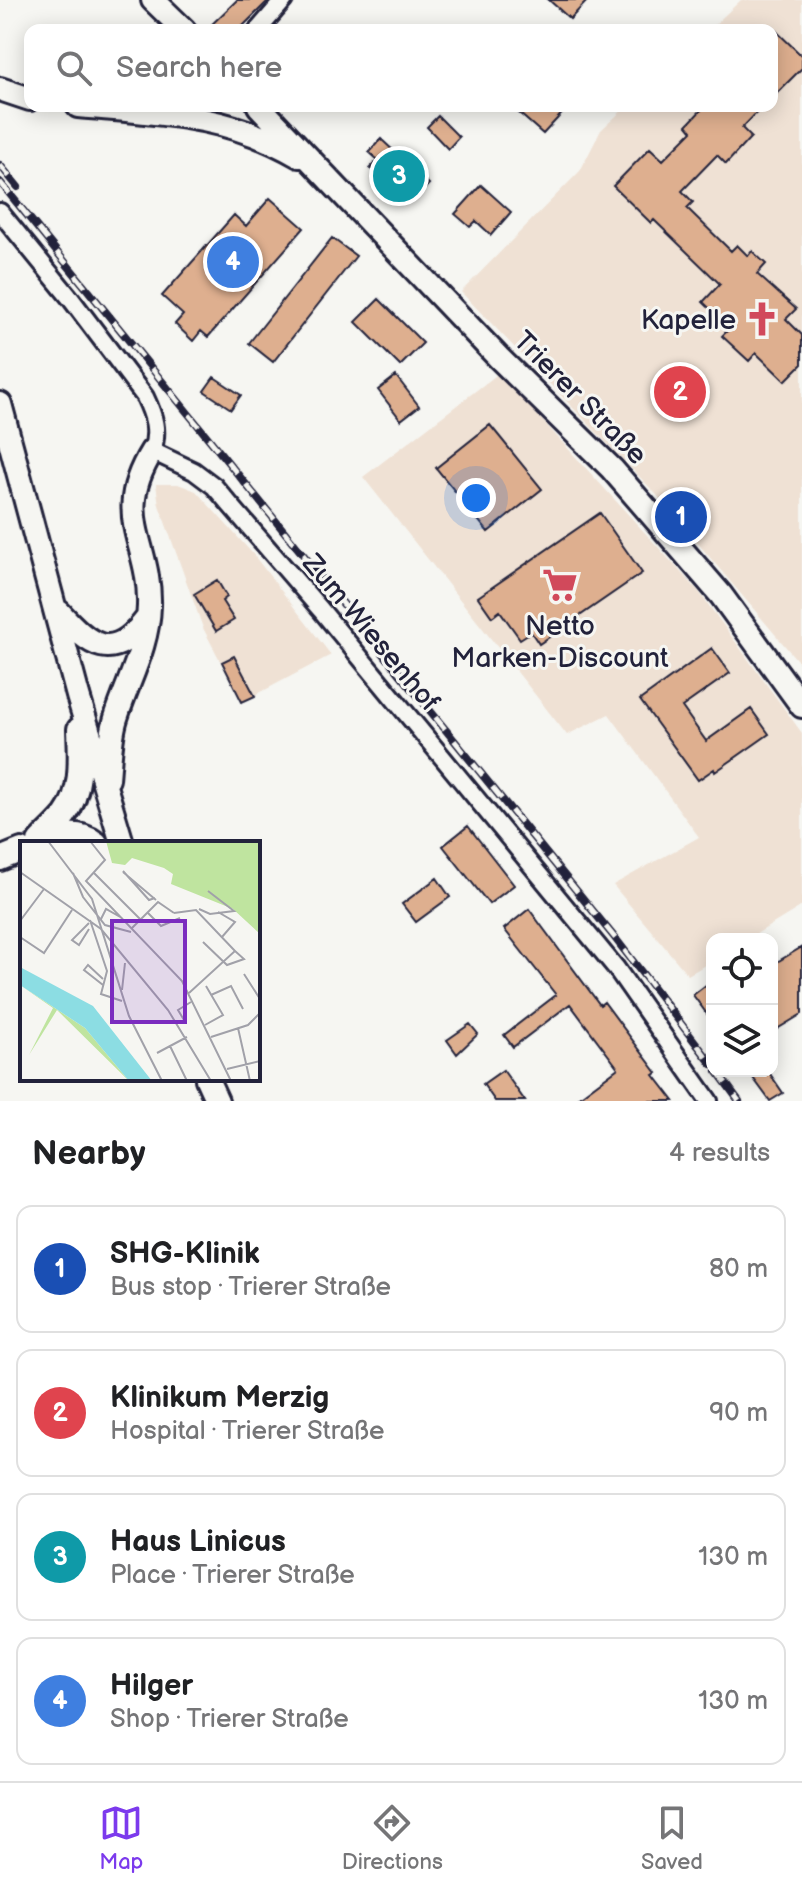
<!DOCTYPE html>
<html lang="en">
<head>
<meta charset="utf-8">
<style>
  body { margin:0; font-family:"Balsamiq Sans",sans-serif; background:#f2f2f2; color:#202124 }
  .controls { position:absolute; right:24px; bottom:24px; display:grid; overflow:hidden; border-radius:16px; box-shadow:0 4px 20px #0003 }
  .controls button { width:72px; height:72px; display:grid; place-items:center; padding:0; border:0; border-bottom:2px solid #e0e0e0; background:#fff; color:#202124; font:40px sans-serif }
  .you { position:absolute; left:476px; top:498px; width:28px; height:28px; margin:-20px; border:6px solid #fff; border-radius:50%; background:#1a73e8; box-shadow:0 0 0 12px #1a73e833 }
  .badge { display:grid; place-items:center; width:52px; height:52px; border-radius:50%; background:#7c3aed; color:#fff; font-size:26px; font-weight:700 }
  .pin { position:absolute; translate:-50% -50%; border:4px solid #fff; box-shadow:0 2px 8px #0006 }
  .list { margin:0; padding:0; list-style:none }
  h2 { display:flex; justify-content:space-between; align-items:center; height:104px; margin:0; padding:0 32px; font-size:34px }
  h2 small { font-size:26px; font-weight:400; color:#757577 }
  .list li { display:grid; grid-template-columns:52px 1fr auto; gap:24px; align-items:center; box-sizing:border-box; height:128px; margin:0 16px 16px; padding:0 16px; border:2px solid #e0e0e0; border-radius:16px }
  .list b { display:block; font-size:30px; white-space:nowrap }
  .list p { margin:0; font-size:26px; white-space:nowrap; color:#757577 }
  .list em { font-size:26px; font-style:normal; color:#757577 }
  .icon { flex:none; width:44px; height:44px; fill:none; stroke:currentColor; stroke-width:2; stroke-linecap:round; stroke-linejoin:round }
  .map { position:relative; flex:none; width:802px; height:1101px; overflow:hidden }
  .search { position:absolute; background:#fff; box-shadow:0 4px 20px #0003; left:24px; right:24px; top:24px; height:88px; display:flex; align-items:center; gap:20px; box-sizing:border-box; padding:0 28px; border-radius:16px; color:#757577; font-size:30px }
  .sheet { height:680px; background:#fff }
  nav { display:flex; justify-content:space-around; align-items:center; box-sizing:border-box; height:112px; border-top:2px solid #e0e0e0; background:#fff; font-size:22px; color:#757577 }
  nav a { display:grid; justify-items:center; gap:4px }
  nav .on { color:#7c3aed }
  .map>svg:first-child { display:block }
  .built { fill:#efe1d4 }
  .building { fill:#deaf8f; stroke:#22223b; stroke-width:2 }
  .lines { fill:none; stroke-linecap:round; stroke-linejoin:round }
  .street-casing { stroke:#22223b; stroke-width:22 }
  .secondary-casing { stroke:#22223b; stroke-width:28 }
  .street { stroke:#f6f6f2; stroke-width:16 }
  .secondary { stroke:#f6f6f2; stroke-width:22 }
  .rail-casing { stroke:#22223b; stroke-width:8 }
  .rail { stroke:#f6f6f2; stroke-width:5; stroke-dasharray:15; stroke-linecap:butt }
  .labels { text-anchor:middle; stroke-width:6; stroke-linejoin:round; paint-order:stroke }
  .poi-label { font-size:28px; fill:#22223b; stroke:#f6f6f2; text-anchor:end }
  .street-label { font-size:28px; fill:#22223b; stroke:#f6f6f2 }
  .inset-road { fill:none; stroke:#a1a1a9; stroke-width:2 }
  .view { fill:#7b2cbf; fill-opacity:0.15; stroke:#7b2cbf; stroke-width:4 }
  .inset-edge { fill:none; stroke:#22223b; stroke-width:4 }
</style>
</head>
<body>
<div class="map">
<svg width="802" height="1101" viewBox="0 0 802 1101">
  <rect width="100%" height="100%" fill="#f6f6f2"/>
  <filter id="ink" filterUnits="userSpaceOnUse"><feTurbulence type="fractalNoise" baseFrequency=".0125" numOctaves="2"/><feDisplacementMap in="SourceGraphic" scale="16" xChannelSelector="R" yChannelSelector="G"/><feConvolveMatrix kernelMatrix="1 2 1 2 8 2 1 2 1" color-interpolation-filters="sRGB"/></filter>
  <g filter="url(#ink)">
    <path class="built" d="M741,0H802V666L655,493L461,292L580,171L601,130L627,106H772V30H709Z
      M499,373L699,592L802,733V906L748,939H712V961L688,975L613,885L699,837L609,714L567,735L363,477Z
      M156,484H178L196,491L252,553L331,655L242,702L203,628L159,505Z"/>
    <path class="building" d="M237,0H269L239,30H206Z
      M549,0H588L570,19Z
      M772,27L802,56V68L772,98Z
      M511,106H569L543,134Z
      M705,106H763L742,128L751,137L726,164L717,155L682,191L693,202L687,208L731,251L737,245L748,256L752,251L766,264L757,274L796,309L786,319L802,335V364L785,381L756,353L749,361L722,336L730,328L703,302L720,284L654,220L651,223L613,186L650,148L663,160L692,131L687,125Z
      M438,116L459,137L448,149L427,127Z
      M381,139L429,184L416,198L406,188L399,196L370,168L378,160L369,152Z
      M481,185L511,212L491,235L476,221L470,227L455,214Z
      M270,198L304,228L208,337L201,331L193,341L175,324L183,315L162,296L234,215L246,226Z
      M332,238L356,256L273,362L249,343Z
      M379,299L423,343L400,366L356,322Z
      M396,376L419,406L401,420L378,390Z
      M214,377L241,395L231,409L204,391Z
      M490,425L542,489L488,532L436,468Z
      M600,513L642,573L539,644L531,632L520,639L500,611L492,617L478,597Z
      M217,580L227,597L222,601L234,620L216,631L194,594Z
      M712,648L730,673L682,707L706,741L751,709L769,734L715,772L714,769L698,780L640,700Z
      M234,656L255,696L242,702L222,662Z
      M468,826L514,885L489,904L443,846Z
      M437,878L450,897L416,922L402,904Z
      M529,909L600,1005L604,1002L657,1073L654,1075L674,1101H574L618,1068L570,1004L513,1047L504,1035L556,995L504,929Z
      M802,947V1014L772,1032V965Z
      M706,985L712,994V1021L693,995Z
      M470,1024L478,1034L457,1054L447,1040Z
      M503,1070L525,1101H495L483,1084Z
      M748,1071H768L783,1093L770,1101Z"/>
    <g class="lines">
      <g class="street-casing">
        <path id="street" d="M258,30L284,0
          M0,212L71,299L145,397C154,416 159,431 152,451L194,471L214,486L321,610L616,968L709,1101"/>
      </g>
      <g class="secondary-casing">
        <path id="secondary" d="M153,0L184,30
          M0,89L30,99
          M78,106C157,113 228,114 299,156
          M259,106L499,358L612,469L721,595L802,706
          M0,404L78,696L122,843
          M59,612C90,646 112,664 146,620
          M108,779C110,758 110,737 116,718C128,680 148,646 149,606C151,542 111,517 152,451
          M41,841C61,835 78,829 96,843
          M39,842C47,833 57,825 65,815C83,791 80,757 79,729
          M0,859L22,850
          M207,1079L217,1101"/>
      </g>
      <use href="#street" class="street"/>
      <use href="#secondary" class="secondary"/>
      <g class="rail-casing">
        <path id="rail" d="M0,165L18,187
          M0,182L615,938L712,1064
          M717,1071L739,1101"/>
      </g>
      <use href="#rail" class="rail"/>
    </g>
  </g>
  <defs>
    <g id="church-bare" transform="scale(2.76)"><path d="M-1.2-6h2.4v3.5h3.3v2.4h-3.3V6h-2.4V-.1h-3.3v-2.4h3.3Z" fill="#d1495b" stroke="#f6f6f2" stroke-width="2.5" paint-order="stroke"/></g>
    <g id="supermarket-bare" transform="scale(2.76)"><path d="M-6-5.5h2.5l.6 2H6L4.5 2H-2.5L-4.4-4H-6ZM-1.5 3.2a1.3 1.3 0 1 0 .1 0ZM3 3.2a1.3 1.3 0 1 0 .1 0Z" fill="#d1495b" stroke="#f6f6f2" stroke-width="2.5" paint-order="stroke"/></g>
  </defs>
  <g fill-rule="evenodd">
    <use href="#church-bare" x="762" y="319"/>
    <use href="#supermarket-bare" x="560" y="585"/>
  </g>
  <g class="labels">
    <g class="poi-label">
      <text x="736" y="329">Kapelle</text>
      <text x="560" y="635" text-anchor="middle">Netto<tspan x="560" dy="32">Marken-Discount</tspan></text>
    </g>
    <g class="street-label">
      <text transform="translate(581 397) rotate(45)" y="10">Trierer Straße</text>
      <text transform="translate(372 632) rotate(50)" y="10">Zum Wiesenhof</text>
    </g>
  </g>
  <g transform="translate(20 841)">
    <rect width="240" height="240" fill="#f6f6f2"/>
    <path d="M86,0H240V93L213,68L151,43L153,33L144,27L112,17L105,24L92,22ZM0,144L65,187L109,240L37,169L9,214L33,167Z" fill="#bfe49f"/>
    <path d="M0,126L73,165L132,240H109L65,187L0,144Z" fill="#8cdde3"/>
    <path class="inset-road" d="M28,0L72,58L109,175L142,240M70,0L85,19L66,40L162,140L211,240M103,30L129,59L135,57M0,31L81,88L148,169L191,240M103,31L136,59M53,32L63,56L85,84L111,91M74,32L120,78M179,68L190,73L214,70L188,50M127,71L141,85L160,77M198,71L215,81L202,96M154,72L176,69L215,110L169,152M81,78L86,68L102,77M70,79L87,130L81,153L102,160M0,80L24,48M69,82L52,99L59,104L69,88M112,87L138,61L154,72M0,96L24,112L52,69M183,101L207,124L224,118L215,110M224,133L240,158M83,144L64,129L68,124L83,138M102,149L105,122M191,154L211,145L223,168M164,179L158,169L171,161M185,184L203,174L186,145M218,187L230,240M191,196L228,184L240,172M150,205L167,240M137,212L167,196M207,228L240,220"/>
    <path class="view" d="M92,80H165V181H92Z"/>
    <rect width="240" height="240" class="inset-edge"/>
  </g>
</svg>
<div class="controls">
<button><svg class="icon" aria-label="locate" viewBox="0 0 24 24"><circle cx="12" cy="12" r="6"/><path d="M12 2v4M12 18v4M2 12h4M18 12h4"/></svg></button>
<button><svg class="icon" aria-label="layers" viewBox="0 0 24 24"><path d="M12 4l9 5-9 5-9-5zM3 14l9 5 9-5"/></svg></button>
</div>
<div class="you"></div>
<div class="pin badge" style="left:681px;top:517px;background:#1a4fb4">1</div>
<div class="pin badge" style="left:680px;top:392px;background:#e0444e">2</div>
<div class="pin badge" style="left:399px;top:176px;background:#0f9aa8">3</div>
<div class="pin badge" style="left:233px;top:262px;background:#3f7fe0">4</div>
<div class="search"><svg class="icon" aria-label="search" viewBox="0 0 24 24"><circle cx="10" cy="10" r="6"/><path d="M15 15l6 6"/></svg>Search here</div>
</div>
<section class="sheet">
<h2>Nearby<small>4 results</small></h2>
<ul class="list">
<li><span class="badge" style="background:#1a4fb4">1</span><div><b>SHG-Klinik</b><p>Bus stop · Trierer Straße</p></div><em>80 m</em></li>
<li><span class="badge" style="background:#e0444e">2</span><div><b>Klinikum Merzig</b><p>Hospital · Trierer Straße</p></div><em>90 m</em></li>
<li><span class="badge" style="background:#0f9aa8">3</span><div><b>Haus Linicus</b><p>Place · Trierer Straße</p></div><em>130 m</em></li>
<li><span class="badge" style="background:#3f7fe0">4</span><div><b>Hilger</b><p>Shop · Trierer Straße</p></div><em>130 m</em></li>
</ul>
</section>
<nav>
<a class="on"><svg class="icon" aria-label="map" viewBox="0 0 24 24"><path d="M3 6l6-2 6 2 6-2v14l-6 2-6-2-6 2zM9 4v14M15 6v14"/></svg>Map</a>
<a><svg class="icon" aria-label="directions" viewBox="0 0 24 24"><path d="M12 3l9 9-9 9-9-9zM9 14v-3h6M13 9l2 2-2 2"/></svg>Directions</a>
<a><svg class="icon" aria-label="saved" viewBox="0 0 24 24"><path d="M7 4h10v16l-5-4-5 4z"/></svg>Saved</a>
</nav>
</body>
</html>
